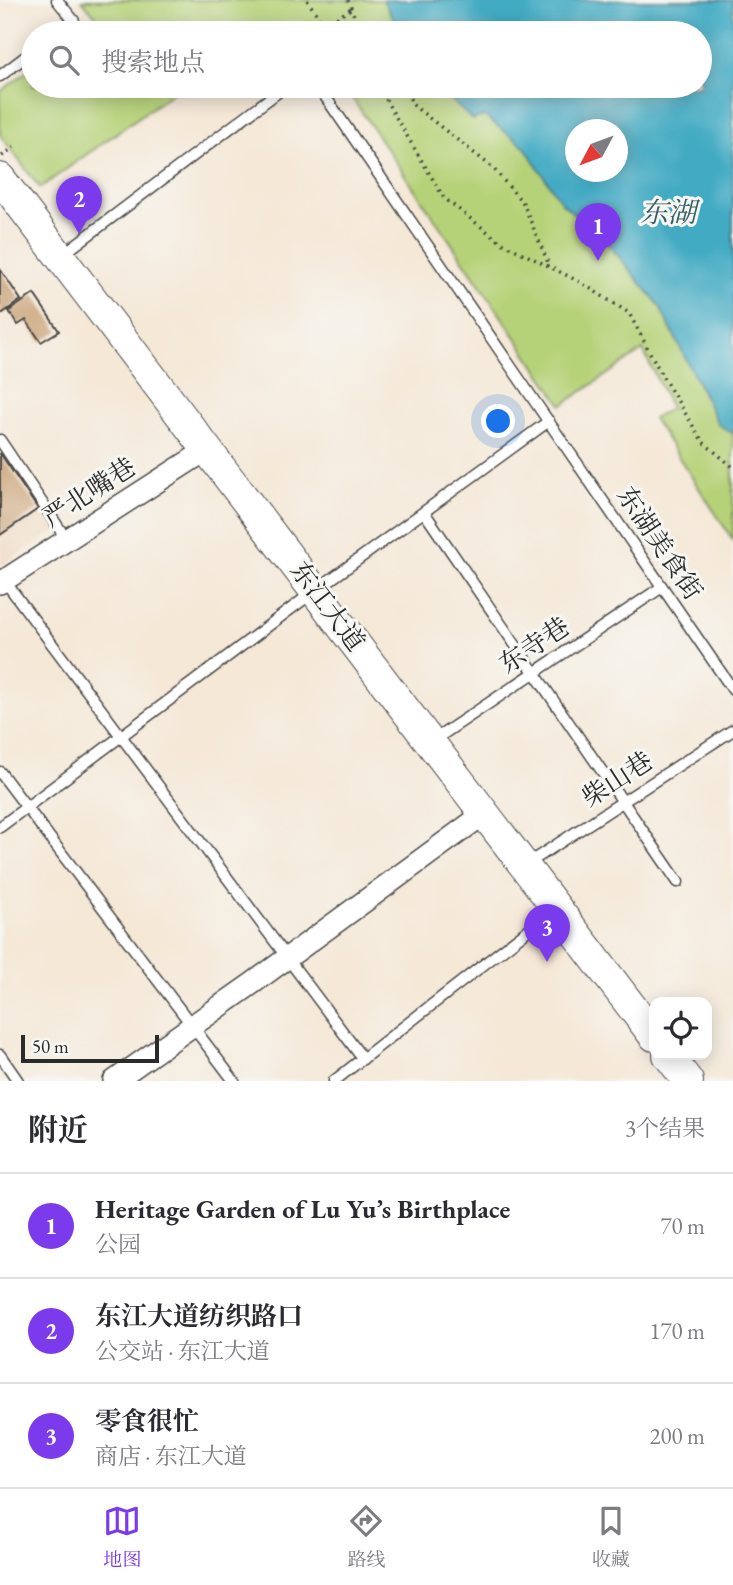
<!DOCTYPE html>
<html lang="zh">
<head>
<meta charset="utf-8">
<style>
  body { margin:0; font-family:"EB Garamond","Noto Serif SC",serif; background:#f7f7f7; color:#2b2b33 }
  .controls { position:absolute; right:21px; bottom:21px; display:grid; overflow:hidden; border-radius:14px; box-shadow:0 4px 18px #0003 }
  .controls button { width:63px; height:63px; display:grid; place-items:center; padding:0; border:0; border-bottom:2px solid #e1e1e2; background:#fff; color:#2b2b33; font:35px sans-serif }
  .compass { position:absolute; left:565px; top:119px; width:63px; height:63px; border-radius:50%; background:#fff; box-shadow:0 4px 18px #0003; rotate:229deg }
  .scale { position:absolute; left:21px; bottom:18px; width:138px; box-sizing:border-box; padding-left:7px; border:4px solid #2b2b2b; border-top:0; font-size:19px; line-height:24px; white-space:nowrap; color:#2b2b2b; -webkit-text-stroke:5px #f6f6f2; paint-order:stroke }
  .you { position:absolute; left:499px; top:422px; width:24px; height:24px; margin:-18px; border:5px solid #fff; border-radius:50%; background:#1a73e8; box-shadow:0 0 0 10px #1a73e833 }
  .badge { display:grid; place-items:center; width:46px; height:46px; border-radius:50%; background:#7c3aed; color:#fff; font-size:23px; font-weight:700 }
  .pin { position:absolute; translate:-50% -58px; filter:drop-shadow(0 2px 4px #0008) }
  .pin::after { content:''; position:absolute; top:37px; width:24px; height:21px; background:inherit; clip-path:polygon(0 0,100% 0,50% 100%) }
  .list { margin:0; padding:0; list-style:none }
  h2 { display:flex; justify-content:space-between; align-items:center; height:91px; margin:0; padding:0 28px; font-size:30px }
  h2 small { font-size:23px; font-weight:400; color:#7c7c81 }
  .list li { display:grid; grid-template-columns:46px 1fr auto; gap:21px; align-items:center; box-sizing:border-box; height:105px; padding:0 28px; border-top:2px solid #e1e1e2 }
  .list b { display:block; font-size:26px; white-space:nowrap }
  .list p { margin:0; font-size:23px; white-space:nowrap; color:#7c7c81 }
  .list em { font-size:23px; font-style:normal; color:#7c7c81 }
  .icon { flex:none; width:38px; height:38px; fill:none; stroke:currentColor; stroke-width:2; stroke-linecap:round; stroke-linejoin:round }
  .map { position:relative; flex:none; width:733px; height:1081px; overflow:hidden }
  .search { position:absolute; background:#fff; box-shadow:0 4px 18px #0003; left:21px; right:21px; top:21px; height:77px; display:flex; align-items:center; gap:18px; box-sizing:border-box; padding:0 24px; border-radius:38px; color:#7c7c81; font-size:26px }
  .sheet { height:406px; background:#fff }
  nav { display:flex; justify-content:space-around; align-items:center; box-sizing:border-box; height:98px; border-top:2px solid #e1e1e2; background:#fff; font-size:19px; color:#7c7c81 }
  nav a { display:grid; justify-items:center; gap:4px }
  nav .on { color:#7c3aed }
  .map>svg:first-child { display:block }
  .built { fill:#efd6bc }
  .green { fill:#b6d278; stroke:#707e52; stroke-width:2; fill-rule:evenodd }
  .water { fill:#43aac3; stroke:#376a77; stroke-width:2; fill-rule:evenodd }
  .building { fill:#c9a075 }
  .lines { fill:none; stroke-linecap:round; stroke-linejoin:round }
  .lane-casing { stroke:#494745; stroke-width:13 }
  .street-casing { stroke:#494745; stroke-width:24 }
  .secondary-casing { stroke:#494745; stroke-width:32 }
  .path { stroke:#494745; stroke-width:3.5; stroke-dasharray:2 5; stroke-linecap:butt }
  .lane { stroke:#fff; stroke-width:10 }
  .street { stroke:#fff; stroke-width:21 }
  .secondary { stroke:#fff; stroke-width:30 }
  .labels { text-anchor:middle; stroke-width:6; stroke-linejoin:round; paint-order:stroke }
  .street-label { font-size:26px; fill:#2b2b2b; stroke:#f6f6f2 }
  .water-label { font-size:28px; font-style:italic; fill:#355e68; stroke:#f6f6f2 }
</style>
</head>
<body>
<div class="map">
<svg width="733" height="1081" viewBox="0 0 733 1081">
  <rect width="100%" height="100%" fill="#f6f6f2"/>
  <filter id="ink" filterUnits="userSpaceOnUse"><feTurbulence type="fractalNoise" baseFrequency=".0143" numOctaves="2"/><feDisplacementMap in="SourceGraphic" scale="14" xChannelSelector="R" yChannelSelector="G"/><feConvolveMatrix kernelMatrix="1 2 1 2 8 2 1 2 1" color-interpolation-filters="sRGB"/></filter>
  <filter id="wash" filterUnits="userSpaceOnUse"><feTurbulence type="fractalNoise" baseFrequency=".00686" numOctaves="4" result="noise"/><feDisplacementMap in="SourceGraphic" scale="28" xChannelSelector="R" yChannelSelector="G"/><feGaussianBlur stdDeviation="1.57" result="paint"/><feColorMatrix in="noise" values="0 0 0 0 0 0 0 0 0 0 0 0 0 0 0 0 0 1.4 0 .05"/><feComposite in="paint" operator="in"/></filter>
  <g filter="url(#wash)">
    <rect width="100%" height="100%" fill="#f5e8d7"/>
    <path class="built" d="M0,433L63,527L0,566Z"/>
    <path class="green" d="M82,0H733V540L653,418L671,408L643,350L562,405L344,86H700V33H77L97,18ZM576,130H618V172H576Z
      M33,67V86H182L40,188L0,135V92Z"/>
    <path class="water" d="M383,0H733V434L718,424L659,305L609,245L561,202L524,146L484,116L472,120L437,86H700V33H401ZM576,130H618V172H576Z"/>
    <g id="blocks">
      <path class="building" d="M0,269L21,300L0,315Z
        M34,294L59,331L41,342L26,320L18,325L9,311Z
        M0,453L38,509L0,535Z"/>
    </g>
  </g>
  <g filter="url(#ink)">
    <use href="#blocks" fill-opacity="0" stroke="#494745" stroke-width="2"/>
    <g class="lines">
      <g class="lane-casing">
        <path id="lane" d="M57,0L74,21L57,33
          M0,76L33,51
          M318,86L733,690
          M62,255L286,86
          M0,440L67,540
          M424,512L678,882
          M4,580L363,1059
          M431,742L662,587
          M0,772L234,1081
          M0,827L316,590L549,421
          M527,864L733,730
          M0,1055L18,1081
          M334,1081L555,909"/>
      </g>
      <g class="street-casing">
        <path id="street" d="M0,583L208,449
          M114,1081L253,983L485,813"/>
      </g>
      <g class="secondary-casing">
        <path id="secondary" d="M0,178L654,1036
          M668,1055L688,1081"/>
      </g>
      <path class="path" d="M307,0L330,33
        M348,0L361,33
        M313,33L352,8
        M381,86L388,104L444,198L502,243L580,282L629,313L664,379L703,442L733,467
        M403,86L414,106L492,167L523,203L549,265
        M2,156L14,147"/>
      <use href="#lane" class="lane"/>
      <use href="#street" class="street"/>
      <use href="#secondary" class="secondary"/>
    </g>
  </g>
  <g class="labels">
    <g class="street-label">
      <text transform="translate(89 492) rotate(-33)" y="9">严北嘴巷</text>
      <text transform="translate(660 543) rotate(56)" y="9">东湖美食街</text>
      <text transform="translate(328 606) rotate(53)" y="9">东江大道</text>
      <text transform="translate(534 645) rotate(-34)" y="9">东寺巷</text>
      <text transform="translate(617 779) rotate(-33)" y="9">柴山巷</text>
    </g>
    <g class="water-label">
      <text x="668" y="222">东湖</text>
    </g>
  </g>
</svg>
<div class="controls">
<button><svg class="icon" aria-label="locate" viewBox="0 0 24 24"><circle cx="12" cy="12" r="6"/><path d="M12 2v4M12 18v4M2 12h4M18 12h4"/></svg></button>
</div>
<svg class="compass" viewBox="-18 -18 36 36"><path d="M0-13l5 13h-10z" fill="#e53935"/><path d="M0 13l5-13h-10z" fill="#7c7c81"/></svg>
<div class="scale">50 m</div>
<div class="you"></div>
<div class="pin badge" style="left:598px;top:261px">1</div>
<div class="pin badge" style="left:79px;top:234px">2</div>
<div class="pin badge" style="left:547px;top:962px">3</div>
<div class="search"><svg class="icon" aria-label="search" viewBox="0 0 24 24"><circle cx="10" cy="10" r="6"/><path d="M15 15l6 6"/></svg>搜索地点</div>
</div>
<section class="sheet">
<h2>附近<small>3个结果</small></h2>
<ul class="list">
<li><span class="badge">1</span><div><b>Heritage Garden of Lu Yu’s Birthplace</b><p>公园</p></div><em>70 m</em></li>
<li><span class="badge">2</span><div><b>东江大道纺织路口</b><p>公交站 · 东江大道</p></div><em>170 m</em></li>
<li><span class="badge">3</span><div><b>零食很忙</b><p>商店 · 东江大道</p></div><em>200 m</em></li>
</ul>
</section>
<nav>
<a class="on"><svg class="icon" aria-label="map" viewBox="0 0 24 24"><path d="M3 6l6-2 6 2 6-2v14l-6 2-6-2-6 2zM9 4v14M15 6v14"/></svg>地图</a>
<a><svg class="icon" aria-label="directions" viewBox="0 0 24 24"><path d="M12 3l9 9-9 9-9-9zM9 14v-3h6M13 9l2 2-2 2"/></svg>路线</a>
<a><svg class="icon" aria-label="saved" viewBox="0 0 24 24"><path d="M7 4h10v16l-5-4-5 4z"/></svg>收藏</a>
</nav>
</body>
</html>
